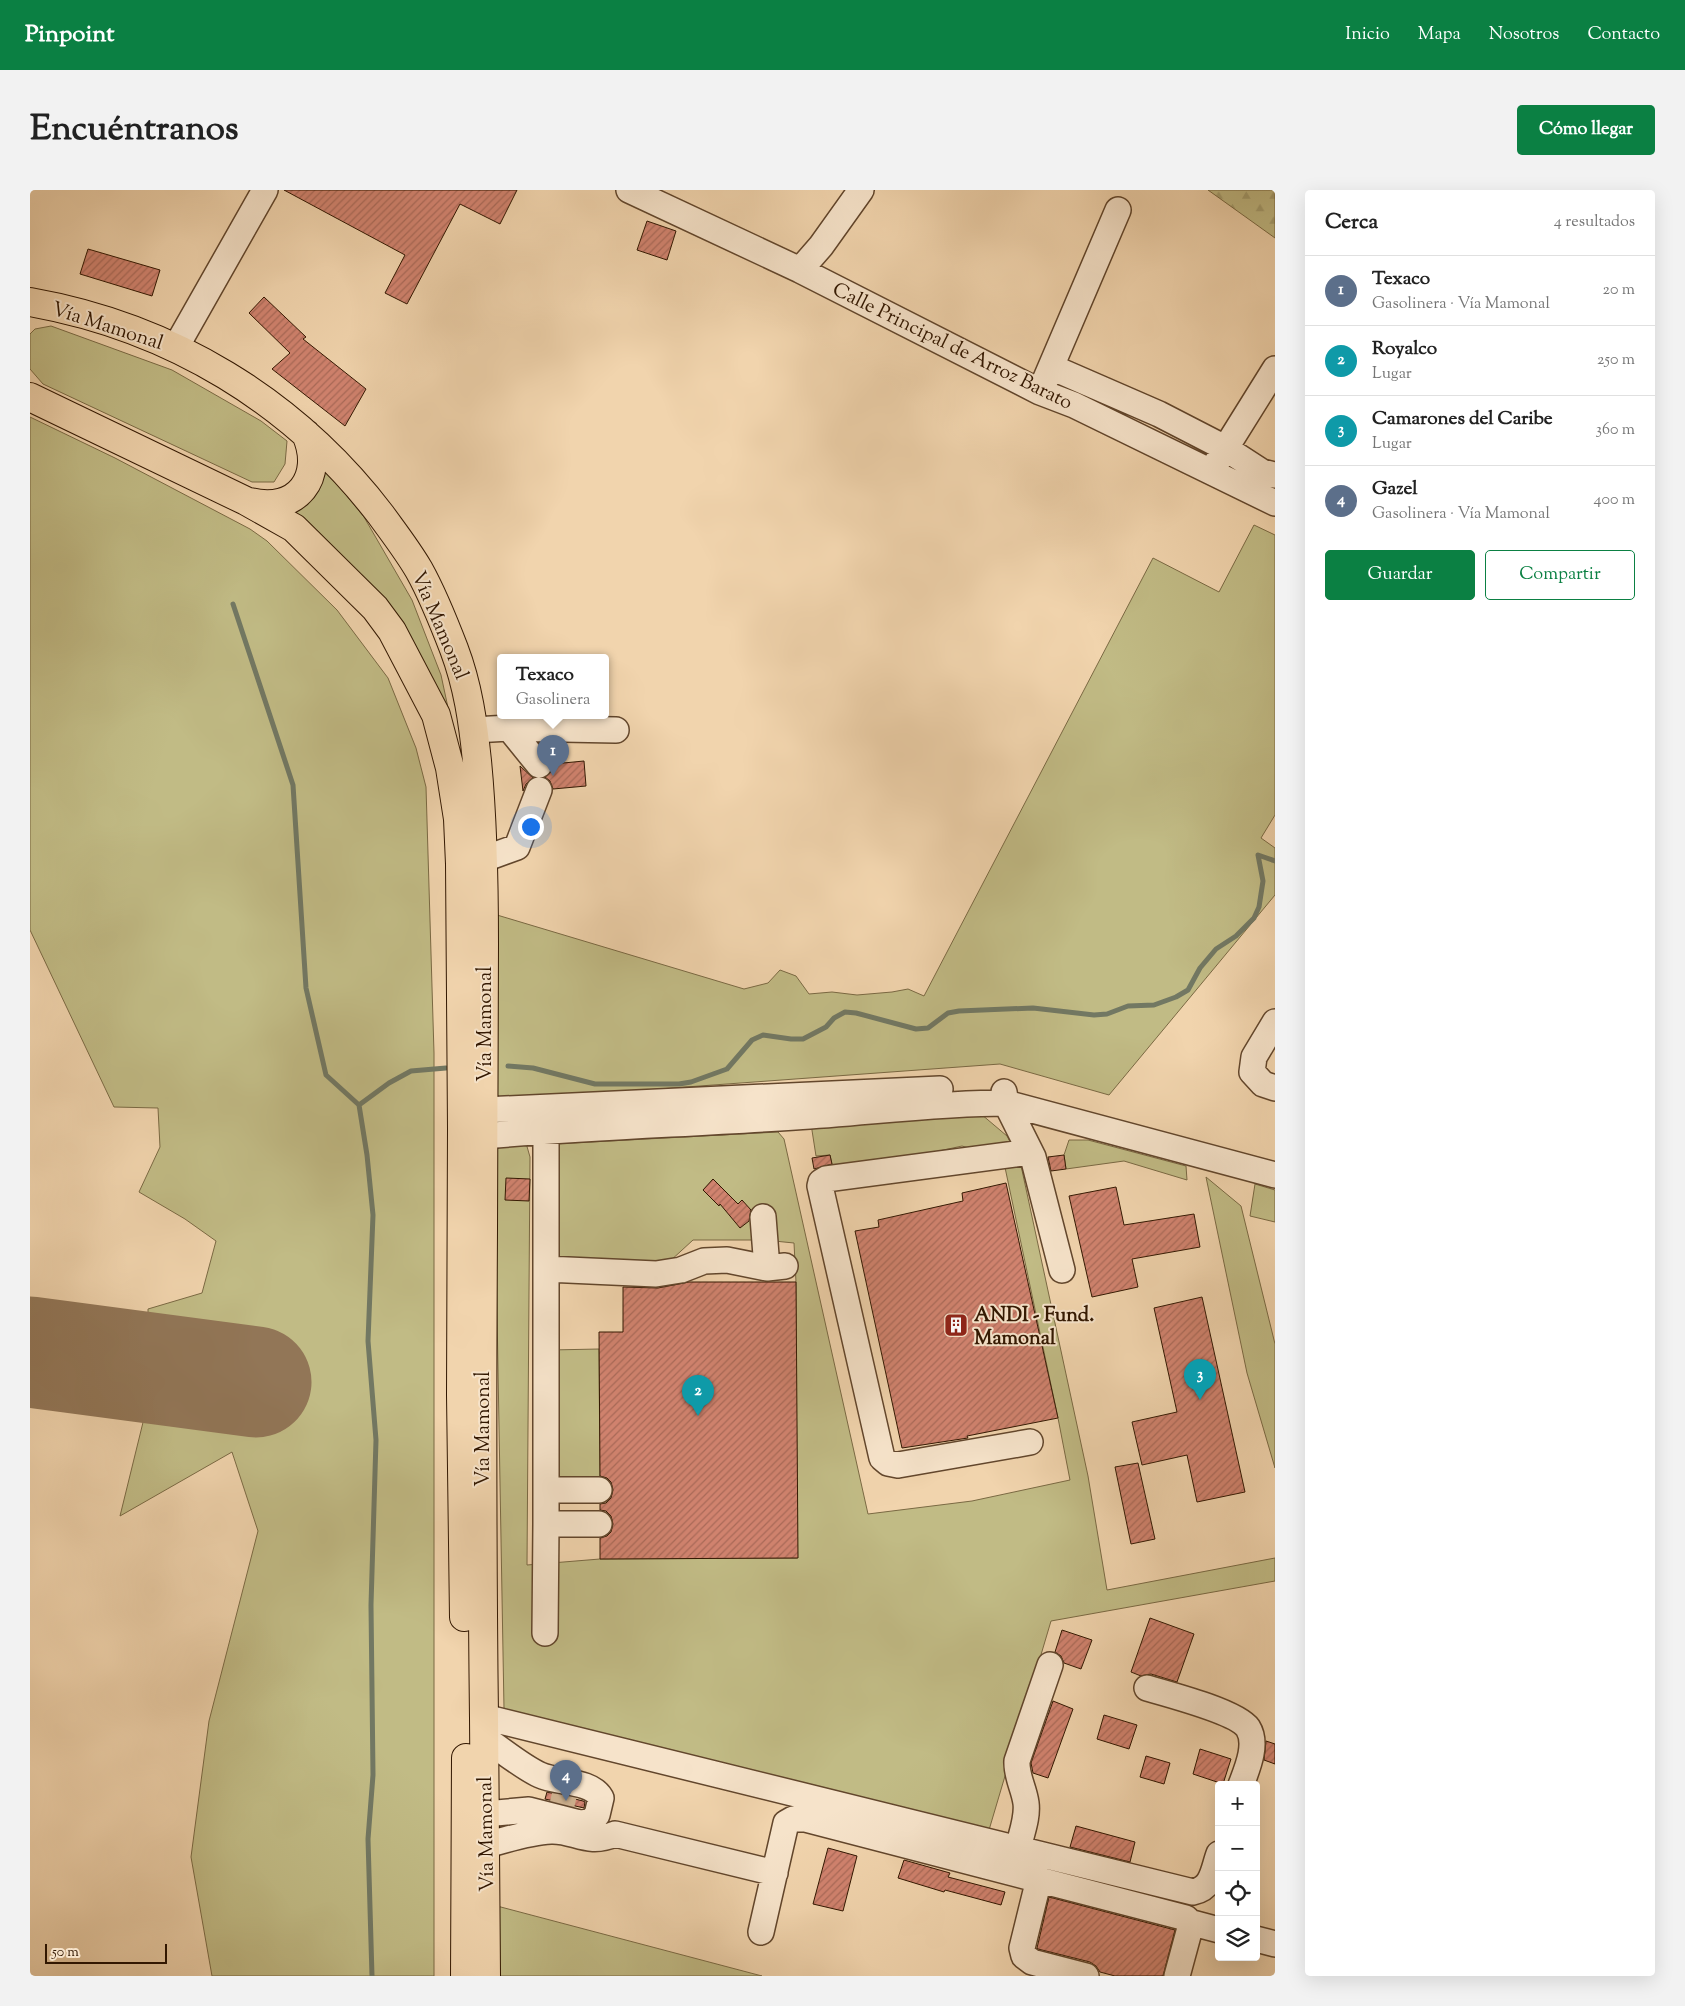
<!DOCTYPE html>
<html lang="es">
<head>
<meta charset="utf-8">
<style>
  body { margin:0; font-family:"Sorts Mill Goudy",serif; background:#f2f2f2; color:#222 }
  .controls { position:absolute; right:15px; bottom:15px; display:grid; overflow:hidden; border-radius:5px; box-shadow:0 5px 20px #0002 }
  .controls button { width:45px; height:45px; display:grid; place-items:center; padding:0; border:0; border-bottom:1px solid #e0e0e0; background:#fff; color:#222; font:25px sans-serif }
  .scale { position:absolute; left:15px; bottom:12px; width:122px; box-sizing:border-box; padding-left:5px; border:2px solid #321701; border-top:0; font-size:14px; line-height:18px; white-space:nowrap; color:#321701; -webkit-text-stroke:4px #f6e3ca; paint-order:stroke }
  .you { position:absolute; left:500px; top:636px; width:18px; height:18px; margin:-12px; border:4px solid #fff; border-radius:50%; background:#1a73e8; box-shadow:0 0 0 8px #1a73e833 }
  .badge { display:grid; place-items:center; width:32px; height:32px; border-radius:50%; background:#0b8043; color:#fff; font-size:16px; font-weight:700 }
  .pin { position:absolute; translate:-50% -41px; filter:drop-shadow(0 1px 2px #0008) }
  .pin::after { content:''; position:absolute; top:26px; width:18px; height:15px; background:inherit; clip-path:polygon(0 0,100% 0,50% 100%) }
  .popup { position:absolute; left:467px; top:464px; width:112px; height:65px; box-sizing:border-box; display:grid; place-content:center; border-radius:5px; background:#fff; filter:drop-shadow(0 1px 4px #0005); font-size:16px; white-space:nowrap; color:#767676 }
  .popup b { font-size:19px; color:#222 }
  .popup::after { content:''; position:absolute; left:50%; top:100%; margin-left:-10px; border:10px solid transparent; border-top-color:#fff }
  .list { margin:0; padding:0; list-style:none }
  h2 { display:flex; justify-content:space-between; align-items:center; height:65px; margin:0; padding:0 20px; font-size:21px }
  h2 small { font-size:16px; font-weight:400; color:#767676 }
  .list li { display:grid; grid-template-columns:32px 1fr auto; gap:15px; align-items:center; box-sizing:border-box; height:70px; padding:0 20px; border-top:1px solid #e0e0e0 }
  .list b { display:block; font-size:19px; white-space:nowrap }
  .list p { margin:0; font-size:16px; white-space:nowrap; color:#767676 }
  .list em { font-size:16px; font-style:normal; color:#767676 }
  .actions { display:flex; gap:10px; padding:15px 20px }
  .actions a { flex:1; padding:11px 0; border:1px solid #0b8043; border-radius:5px; text-align:center; font-size:18px; color:#0b8043 }
  .actions .main { background:#0b8043; color:#fff }
  .icon { flex:none; width:28px; height:28px; fill:none; stroke:currentColor; stroke-width:2; stroke-linecap:round; stroke-linejoin:round }
  .map { position:relative; flex:none; width:1245px; height:1786px; overflow:hidden; border-radius:5px }
  header { display:flex; align-items:center; gap:30px; box-sizing:border-box; height:70px; padding:0 25px; background:#0b8043; color:#fff }
  header strong { font-size:24px }
  nav { display:flex; gap:28px; margin-inline-start:auto; font-size:18px }
  .intro { display:flex; align-items:center; justify-content:space-between; box-sizing:border-box; height:120px; padding:0 30px }
  h1 { margin:0; font-size:35px }
  .button { padding:12px 22px; border-radius:5px; background:#0b8043; color:#fff; font-size:18px; font-weight:700 }
  main { display:flex; gap:30px; padding:0 30px }
  aside { flex:1; background:#fff; border-radius:5px; box-shadow:0 5px 20px #0002 }
  .map>svg:first-child { display:block }
  .green { fill:#c1bb85; stroke:#7a6943 }
  .forest { fill:url(#forest-firs); stroke:#7a6943 }
  .lines { fill:none; stroke-linecap:round; stroke-linejoin:round }
  .stream { stroke:#727863; stroke-width:5 }
  .runway { stroke:#927657; stroke-width:111 }
  .building { fill:url(#building-hatch); stroke:#321701 }
  .minor-tunnel { stroke:#cbae8b; stroke-width:25; stroke-dasharray:25 12; stroke-linecap:butt }
  .minor-casing { stroke:#62462c; stroke-width:28 }
  .major-casing { stroke:#321701; stroke-width:30 }
  .minor { stroke:#f6e3ca; stroke-width:25 }
  .major { stroke:#f1d4ad; stroke-width:28 }
  .labels { text-anchor:middle; stroke-width:4; stroke-linejoin:round; paint-order:stroke }
  .street-label { font-size:20px; fill:#321701; stroke:#f6e3ca }
  .poi-label { font-size:20px; font-weight:bold; fill:#321701; stroke:#f6e3ca; text-anchor:start }
</style>
</head>
<body>
<header>
<strong>Pinpoint</strong>
<nav><a>Inicio</a><a>Mapa</a><a>Nosotros</a><a>Contacto</a></nav>
</header>
<div class="intro"><h1>Encuéntranos</h1><a class="button">Cómo llegar</a></div>
<main>
<div class="map">
<svg width="1245" height="1786" viewBox="0 0 1245 1786">
  <defs>
    <pattern id="forest-firs" width="22" height="20" patternUnits="userSpaceOnUse" patternTransform="scale(1.25)"><rect width="22" height="20" fill="#c1bb85"/><path d="M5 1l3.5 6h-7zM16 11l3.5 6h-7z" fill="#a6a071"/></pattern>
    <pattern id="building-hatch" width="6" height="6" patternUnits="userSpaceOnUse" patternTransform="scale(1.25)"><rect width="6" height="6" fill="#d1836f"/><path d="M-1 1l2-2M0 6l6-6M5 7l2-2" fill="none" stroke="#aa6a59"/></pattern>
  </defs>
  <rect width="100%" height="100%" fill="#f1d4ad"/>
  <filter id="stains"><feTurbulence type="fractalNoise" baseFrequency=".004" numOctaves="4"/><feColorMatrix values="0 0 0 0 .2 0 0 0 0 .09 0 0 0 0 .02 0 0 0 .5 -.17"/></filter>
  <radialGradient id="worn" r=".72"><stop offset=".6" stop-color="#630" stop-opacity="0"/><stop offset="1" stop-color="#630" stop-opacity=".3"/></radialGradient>
  <path class="green" d="M21,136L142,180L231,231L257,251L255,274L244,292H222L13,194L0,179V144L5,139Z
    M0,227L85,268L220,339L237,351L307,420L358,488L386,558L396,597L404,863V1786H182L161,1667L179,1531L228,1341L202,1262L90,1326L118,1212V1119L172,1103L186,1051L155,1029L109,1002L130,957L128,918L84,917L0,740Z
    M294,278L334,327L382,410L411,485L440,620L394,488L254,327L287,303Z
    M1224,335L1245,345V625L1231,648L1245,658V705L1079,905L970,874L465,911L467,725L714,799L738,793L750,780L766,786L779,804L802,802L827,805L862,802L878,799L894,806L1123,368L1189,402Z
    M938,913L977,946L990,971L1058,1286L1077,1400L1245,1368V1391L1021,1431L959,1640L474,1519L464,952L496,953L500,967L497,1375L570,1369L767,1368L766,1092L764,1053L734,1050H663L639,1072L523,1069V954L748,942L754,949L838,1324L942,1311L1040,1290L1028,1228L973,968L932,956L804,984L800,965L786,966L781,934Z
    M1039,950H1058L1156,976L1157,990L1094,971L1036,979L1034,965Z
    M1176,987L1211,1016L1245,1154V1278L1217,1183Z
    M1225,994L1245,1000V1032L1220,1026Z
    M569,1159L570,1293L520,1289V1160Z
    M467,1716L732,1786H470Z"/>
  <path class="forest" d="M1178,0H1245V48Z"/>
  <g class="lines">
    <path class="stream" d="M203,414L263,595L276,798L296,885L329,915L337,965L343,1025L338,1151L346,1250L341,1415L343,1585L338,1649L342,1786
      M478,876L503,878L565,894H649L661,892L697,879L722,850L733,845L761,849H773L796,837L804,828L815,822L826,823L886,839L898,838L918,823L929,821L1003,818L1064,825L1077,824L1098,816L1124,815L1146,807L1158,800L1170,778L1186,759L1206,746L1224,728L1229,717L1233,691L1228,665L1245,671
      M329,915L359,893L381,881L416,878"/>
    <path class="runway" d="M0,1162L226,1192"/>
  </g>
  <path class="building" d="M254,0H487L470,34L430,14L377,114L355,103L375,65Z
    M617,31L646,41L637,70L607,60Z
    M58,59L130,80L122,106L50,84Z
    M234,107L276,147L273,149L336,199L315,236L242,179L260,163L219,123Z
    M554,571L556,596L523,599L520,591L515,587L522,581L523,574Z
    M490,576L503,588L496,594L493,601Z
    M800,965L802,974L784,979L782,968Z
    M1034,965L1036,979L1021,981L1018,967Z
    M476,988L500,989L499,1011L475,1010Z
    M683,989L708,1014L712,1010L721,1020L719,1031L710,1038L690,1014L689,1016L673,1000Z
    M976,993L1028,1228L937,1246L938,1248L872,1258L825,1041L849,1037L848,1030L933,1011L932,1003Z
    M1086,997L1094,1035L1164,1024L1170,1057L1102,1069L1108,1097L1062,1107L1039,1006Z
    M659,1092H766L768,1368L570,1369V1348L577,1346L581,1342L583,1334L581,1326L576,1321L570,1320V1314L576,1313L581,1308L583,1300L581,1292L577,1288L570,1286L569,1142H593V1097L628,1098Z
    M1172,1107L1215,1302L1167,1312L1157,1265L1112,1275L1102,1232L1147,1222L1124,1118Z
    M1108,1273L1125,1349L1101,1354L1085,1277Z
    M1120,1428L1164,1444L1147,1492L1121,1484L1111,1486L1101,1482Z
    M1032,1440L1062,1450L1051,1479L1034,1473L1031,1466L1025,1462Z
    M1023,1511L1043,1519L1018,1588L1003,1583L1001,1573Z
    M1074,1525L1107,1535L1099,1559L1067,1549Z
    M1236,1551L1245,1554V1574L1234,1570Z
    M1170,1559L1201,1569L1193,1594L1163,1584Z
    M1116,1566L1140,1573L1134,1594L1110,1587Z
    M517,1602L553,1611L555,1612L554,1618L515,1609Z
    M1046,1636L1105,1652L1100,1672L1040,1657Z
    M798,1658L827,1666L813,1721L783,1714Z
    M874,1670L920,1683L918,1687L975,1702L971,1715L915,1700L914,1702L868,1688Z
    M1019,1707L1145,1740L1133,1786H1085L1070,1782L1066,1776L1060,1772L1008,1759L1007,1758Z"/>
  <g class="lines">
    <path class="minor-tunnel" d="M531,1619L535,1602"/>
    <g class="minor-casing">
      <path id="minor" d="M599,0L770,80L1010,202L1044,215L1245,313
        M770,80L791,56L831,0
        M146,157L235,0
        M1021,177L1129,224L1195,258L1232,282L1245,285
        M1014,193L1088,20
        M1187,272L1245,179
        M479,538L509,575
        M444,540L479,538L586,540
        M454,669L487,657L509,600
        M1245,832L1224,867L1222,882L1233,894L1245,898
        M974,902L976,913L1003,967L1032,1080
        M454,920L910,899
        M516,925V1334H569
        M454,946C557,937 661,934 765,927C835,923 905,913 976,913L1245,985
        M733,1027L737,1078
        M516,1079L626,1084L651,1080L674,1071L697,1070L737,1078L755,1076
        M1000,1252L868,1275L858,1273L852,1268L790,996L791,992L796,989L1000,962
        M516,1300H569
        M515,1443L516,1334
        M1117,1498C1138,1504 1207,1522 1218,1538C1228,1554 1217,1579 1211,1595
        M454,1527L1163,1702C1183,1698 1183,1680 1189,1664
        M454,1548C471,1559 492,1577 510,1585C527,1593 561,1590 571,1608L567,1625L560,1632L550,1633L499,1620L455,1624
        M455,1655C477,1650 498,1642 521,1641C545,1640 557,1656 585,1644L745,1683
        M988,1659C991,1644 998,1628 996,1613C994,1598 986,1586 987,1571L1020,1475
        M1009,1689L992,1758L994,1766L1002,1772L1056,1786
        M1159,1732L1189,1740
        M731,1742L756,1633L763,1629H775L1156,1728L1159,1732L1160,1738L1147,1786
        M1226,1749L1245,1754"/>
    </g>
    <g class="major-casing">
      <path id="major" d="M0,112C141,137 264,211 351,325C364,343 378,361 389,380C403,405 414,433 424,459C438,496 443,532 447,571C453,632 454,692 454,753C454,848 454,944 453,1040C452,1202 452,1365 454,1528C455,1614 456,1700 456,1786
        M0,207L216,311L264,338L345,418L362,441L406,525L420,578L428,629L430,674L432,938L431,1205L434,1427
        M220,312C267,324 295,287 276,244
        M435,1786L436,1568"/>
    </g>
    <use href="#minor" class="minor"/>
    <use href="#major" class="major"/>
  </g>
  <defs>
    <g id="building-square" transform="scale(1.25)"><rect x="-9" y="-9" width="18" height="18" rx="4" fill="#8f2418" stroke="#f6e3ca"/><path d="M-4-6H4V6H1V3H-1V6H-4ZM-2.5-4.3h1.7v1.8h-1.7ZM.8-4.3h1.7v1.8H.8ZM-2.5-1h1.7V.8h-1.7ZM.8-1h1.7V.8H.8Z" fill="#fff"/></g>
  </defs>
  <g fill-rule="evenodd">
    <use href="#building-square" x="926" y="1135"/>
  </g>
  <g class="labels">
    <g class="street-label">
      <text transform="translate(78 135) rotate(18)" y="7">Vía Mamonal</text>
      <text transform="translate(923 155) rotate(26)" y="7">Calle Principal de Arroz Barato</text>
      <text transform="translate(411 435) rotate(67)" y="7">Vía Mamonal</text>
      <text transform="translate(454 834) rotate(-90)" y="7">Vía Mamonal</text>
      <text transform="translate(452 1239) rotate(-90)" y="7">Vía Mamonal</text>
      <text transform="translate(455 1644) rotate(-91)" y="7">Vía Mamonal</text>
    </g>
    <g class="poi-label">
      <text x="944" y="1131">ANDI - Fund.<tspan x="944" dy="23">Mamonal</tspan></text>
    </g>
  </g>
  <rect width="100%" height="100%" filter="url(#stains)"/>
  <rect width="100%" height="100%" fill="url(#worn)"/>
</svg>
<div class="controls">
<button>+</button>
<button>−</button>
<button><svg class="icon" aria-label="locate" viewBox="0 0 24 24"><circle cx="12" cy="12" r="6"/><path d="M12 2v4M12 18v4M2 12h4M18 12h4"/></svg></button>
<button><svg class="icon" aria-label="layers" viewBox="0 0 24 24"><path d="M12 4l9 5-9 5-9-5zM3 14l9 5 9-5"/></svg></button>
</div>
<div class="scale">50 m</div>
<div class="you"></div>
<div class="pin badge" style="left:523px;top:586px;background:#5c6f8a">1</div>
<div class="popup"><b>Texaco</b>Gasolinera</div>
<div class="pin badge" style="left:668px;top:1226px;background:#0f9aa8">2</div>
<div class="pin badge" style="left:1170px;top:1210px;background:#0f9aa8">3</div>
<div class="pin badge" style="left:536px;top:1611px;background:#5c6f8a">4</div>
</div>
<aside>
<h2>Cerca<small>4 resultados</small></h2>
<ul class="list">
<li><span class="badge" style="background:#5c6f8a">1</span><div><b>Texaco</b><p>Gasolinera · Vía Mamonal</p></div><em>20 m</em></li>
<li><span class="badge" style="background:#0f9aa8">2</span><div><b>Royalco</b><p>Lugar</p></div><em>250 m</em></li>
<li><span class="badge" style="background:#0f9aa8">3</span><div><b>Camarones del Caribe</b><p>Lugar</p></div><em>360 m</em></li>
<li><span class="badge" style="background:#5c6f8a">4</span><div><b>Gazel</b><p>Gasolinera · Vía Mamonal</p></div><em>400 m</em></li>
</ul>
<div class="actions"><a class="main">Guardar</a><a>Compartir</a></div>
</aside>
</main>
</body>
</html>
